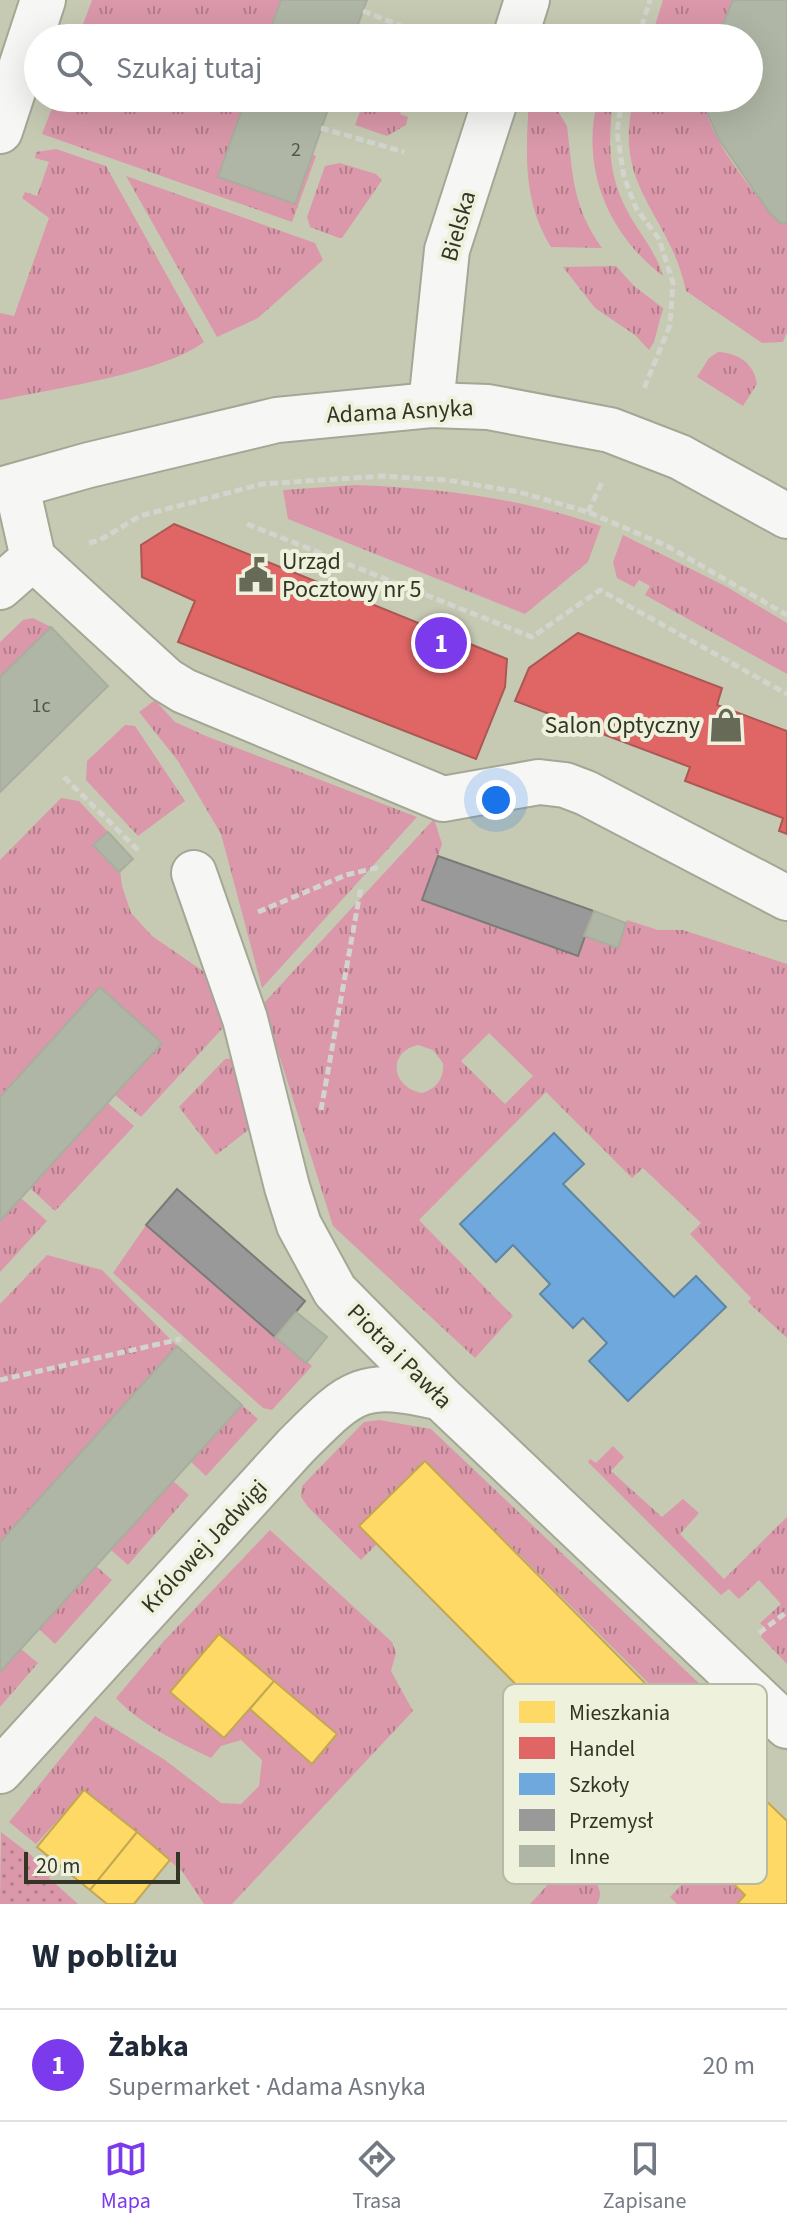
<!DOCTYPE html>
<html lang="pl">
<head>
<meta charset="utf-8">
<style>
  body { margin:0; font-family:"Source Sans 3",sans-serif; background:#f6f6f7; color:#1f2937 }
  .scale { position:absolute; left:24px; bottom:20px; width:156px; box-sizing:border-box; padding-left:8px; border:4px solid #333625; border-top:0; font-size:22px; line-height:28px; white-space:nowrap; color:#333625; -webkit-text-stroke:6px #eef2dd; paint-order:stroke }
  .you { position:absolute; left:496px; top:800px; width:28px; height:28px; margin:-20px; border:6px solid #fff; border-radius:50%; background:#1a73e8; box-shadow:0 0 0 12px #1a73e833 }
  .badge { display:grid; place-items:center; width:52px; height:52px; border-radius:50%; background:#7c3aed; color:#fff; font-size:26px; font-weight:700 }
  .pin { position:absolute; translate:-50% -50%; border:4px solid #fff; box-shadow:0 2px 8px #0006 }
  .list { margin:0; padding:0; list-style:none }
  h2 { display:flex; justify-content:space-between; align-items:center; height:104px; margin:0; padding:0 32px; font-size:34px }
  h2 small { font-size:26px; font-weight:400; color:#747a83 }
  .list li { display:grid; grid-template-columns:52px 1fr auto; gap:24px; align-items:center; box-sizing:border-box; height:112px; padding:0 32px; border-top:2px solid #e0e1e3 }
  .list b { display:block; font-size:30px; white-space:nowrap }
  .list p { margin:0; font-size:26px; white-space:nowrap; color:#747a83 }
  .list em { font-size:26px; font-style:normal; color:#747a83 }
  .icon { flex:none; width:44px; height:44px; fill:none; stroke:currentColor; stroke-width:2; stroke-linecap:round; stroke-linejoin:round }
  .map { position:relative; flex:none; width:787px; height:1904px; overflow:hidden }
  .search { position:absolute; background:#fff; box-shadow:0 8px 32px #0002; left:24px; right:24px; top:24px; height:88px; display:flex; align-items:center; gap:20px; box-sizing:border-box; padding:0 28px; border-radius:44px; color:#747a83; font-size:30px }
  .sheet { height:216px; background:#fff }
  nav { display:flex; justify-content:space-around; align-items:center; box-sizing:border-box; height:112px; border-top:2px solid #e0e1e3; background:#fff; font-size:22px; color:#747a83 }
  nav a { display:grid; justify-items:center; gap:4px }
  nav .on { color:#7c3aed }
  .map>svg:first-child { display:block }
  .grass { fill:url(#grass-tufts); fill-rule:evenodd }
  .garden { fill:url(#garden-dots) }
  .homes { fill:#ffd966; stroke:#c2a852; stroke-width:2 }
  .shops { fill:#e06666; stroke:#ac5852; stroke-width:2 }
  .schools { fill:#6fa8dc; stroke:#5d86a5; stroke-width:2 }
  .industry { fill:#999; stroke:#7a7b76; stroke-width:2 }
  .building { fill:#afb6a5; stroke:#a8ae9d; stroke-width:2 }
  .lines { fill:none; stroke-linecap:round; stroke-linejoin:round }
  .street-casing { stroke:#a4a795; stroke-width:48 }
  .secondary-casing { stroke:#a4a795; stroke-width:48 }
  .path { stroke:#d3d4cd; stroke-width:5; stroke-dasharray:8 4; stroke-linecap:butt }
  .street { stroke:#f6f7f4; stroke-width:44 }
  .secondary { stroke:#f6f7f4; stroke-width:44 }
  .labels { text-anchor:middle; stroke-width:8; stroke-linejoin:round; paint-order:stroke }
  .number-label { font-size:20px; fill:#535746 }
  .street-label { font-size:24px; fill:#333625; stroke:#eef2dd }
  .poi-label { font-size:24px; fill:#333625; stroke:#eef2dd; text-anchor:start }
  .key { fill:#eef2dd; stroke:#b6baa6; stroke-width:2 }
  .key-label { font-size:22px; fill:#333625 }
</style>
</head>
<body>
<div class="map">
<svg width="787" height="1904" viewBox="0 0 787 1904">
  <defs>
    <pattern id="grass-tufts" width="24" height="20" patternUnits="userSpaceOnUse" patternTransform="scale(2)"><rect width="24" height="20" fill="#da98aa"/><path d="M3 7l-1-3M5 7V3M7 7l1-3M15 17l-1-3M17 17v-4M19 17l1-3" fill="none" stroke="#b17d8a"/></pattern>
    <pattern id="garden-dots" width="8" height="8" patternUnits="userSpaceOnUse" patternTransform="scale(2)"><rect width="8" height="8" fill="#da98aa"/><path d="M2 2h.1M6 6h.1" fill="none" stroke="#b17d8a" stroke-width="1.8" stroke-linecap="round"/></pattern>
  </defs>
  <rect width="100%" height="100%" fill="#c6cab3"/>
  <path class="grass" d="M92,0H281L267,38H78Z
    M663,0H733L717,38H651Z
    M56,98H246L218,177L294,204L312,154L316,156L292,222L42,134Z
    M352,98H405L400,114L408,117L406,125L387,136L355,125L362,106L351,101Z
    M529,98H550L567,126C573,175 572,206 602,248L551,247C522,200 526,151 529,98Z
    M598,98H613C608,146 607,178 633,221C644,239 657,255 663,276C607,233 580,167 598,98Z
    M634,98H705C704,133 749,184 769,212L779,222L787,224V332L783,342L762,343L686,291C670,213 611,188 634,98Z
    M56,149L106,166L204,342C163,373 52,389 0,400V313L14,316L49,218L22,198L25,192L37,196L49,162L35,158L36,152Z
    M340,163L376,174L382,180L342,238H339L310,227L307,217L325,166Z
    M126,176L315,243L323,260L258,318L217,337Z
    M616,266L634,286L663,308L654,342L649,350L635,335L595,308L563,267Z
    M718,352C738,353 754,363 757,384L743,406L697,377L709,358Z
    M355,485C440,488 521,498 601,526L588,562L525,614L288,519L283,490Z
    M623,535L727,587L787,623V674L645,595L650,586L639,580L634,587L617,578L613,562Z
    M33,618L51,627L0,677V642L23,620Z
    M155,700L175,722L206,736L417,817L262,988L221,834L178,761L139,712Z
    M125,725L135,726L185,801L138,836L86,780L87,761Z
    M61,798L79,801L108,832L94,845L118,872L120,870L122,886L131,913L152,936L213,978L232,1018L141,1117L115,1095L162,1043L100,987L0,1097V860Z
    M434,819L442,844L424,898L584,936L618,947L627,920L658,930H683L787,964V1338L748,1302L751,1298L690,1234L701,1223L643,1168L632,1178L546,1092L419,1220L513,1316L475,1358L333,1226L263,1004ZM489,1033L533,1076L505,1104L461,1061ZM418,1045L433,1050L443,1063C444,1079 437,1088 422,1093C392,1088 386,1052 418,1045Z
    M244,1058L260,1121L216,1155L179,1107L225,1059Z
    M108,1103L134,1126L55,1211L30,1188Z
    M21,1198L47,1221L0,1272V1221Z
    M146,1225L312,1366L272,1410L263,1408L113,1273Z
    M47,1255L102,1270L177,1346L0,1542V1304Z
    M242,1405L258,1419L206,1476L190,1461Z
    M379,1420L431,1429L744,1726L746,1740L738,1753L727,1761L425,1461L360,1525L377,1544L361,1560L308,1507L301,1497L302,1486L364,1422Z
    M613,1446L624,1457L611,1471L662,1517L683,1499L699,1513L680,1534L724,1579L787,1517V1664L761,1637L765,1628L760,1623L781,1604L759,1580L739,1599L729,1589L721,1595L588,1462L590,1459L596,1463Z
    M172,1480L189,1495L128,1565L111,1550Z
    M270,1530L392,1642L396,1653L391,1671L413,1711L232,1904H204L182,1871L85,1790L36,1844L9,1822L95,1716L165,1760L221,1803L241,1804L259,1786L262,1760L241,1740L221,1746L211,1758C178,1742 141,1725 116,1698L163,1642ZM220,1634L337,1735L312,1763L250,1709L224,1738L170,1692Z
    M96,1566L112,1580L55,1644L39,1629Z
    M21,1649L38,1663L0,1707V1672Z
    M707,1858L745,1895L737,1904H677L670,1897Z
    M570,1864C586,1869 608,1886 597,1904H530L566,1865Z"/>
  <path class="garden" d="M1,1832L31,1855L50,1875L49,1878L78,1904H0Z"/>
  <path class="homes" d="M425,1461L731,1770L665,1835L359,1526Z
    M219,1634L274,1681L224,1738L170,1692Z
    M274,1681L337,1734L312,1764L250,1709Z
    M84,1790L137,1832L90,1890L37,1847Z
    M761,1796L787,1821V1904H737L745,1895L703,1854Z
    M137,1832L170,1860L134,1904H107L90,1890Z"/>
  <path class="shops" d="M174,524L507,659L505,687L476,759L178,642L195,601L142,577L141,545Z
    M578,633L722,688L717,705L787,731V834L779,831L783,818L685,781L690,767L515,701L529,668Z"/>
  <path class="schools" d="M554,1133L584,1164L563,1184L674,1297L696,1276L726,1307L628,1401L589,1361L607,1343L583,1318L573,1328L540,1294L550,1284L513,1245L496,1262L460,1224Z"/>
  <path class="industry" d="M438,856L594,911L578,956L422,900Z
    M177,1189L305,1301L275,1337L146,1225Z"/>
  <path class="building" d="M281,0H367L353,38H267Z
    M733,0H787V224L779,222L769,212L718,138L705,107V98H749V38H717Z
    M246,98H332L295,204L218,177Z
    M51,627L108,686L0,792V677Z
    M108,832L133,859L119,872L93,845Z
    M594,911L626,923L618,948L584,936Z
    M100,987L162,1043L0,1221V1097Z
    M296,1312L327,1337L306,1363L275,1337Z
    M177,1346L242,1405L0,1672V1542Z"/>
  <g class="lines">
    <g class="street-casing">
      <path id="street" d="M515,38L527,0
        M0,131L43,0
        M431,405L447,250L496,98
        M17,487L33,558L166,680L184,691L443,799L539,782L565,785L586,793L787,898
        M0,587L33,558
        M194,873L245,1019L287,1187L299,1225L335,1291L441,1398L787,1726
        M0,1771L295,1447C351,1391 360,1378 441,1398"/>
    </g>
    <g class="secondary-casing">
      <path id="secondary" d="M0,490L89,465L277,420L431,405L488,407L610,430L680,457L787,516"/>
    </g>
    <path class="path" d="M363,11L432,38
      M638,38L650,0
      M622,98L617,132L624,177L636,208L659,239L673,283L670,325L643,391
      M321,128L404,152
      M588,512L603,480
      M247,524L532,637L600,590L787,694
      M89,543L100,540L140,516L262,484L383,476L447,480L519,492L588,512L667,546L787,615
      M64,777L141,853
      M258,912L346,875L380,867
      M321,1110L361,887
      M0,1380L181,1339
      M759,1633L787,1612"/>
    <use href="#street" class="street"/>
    <use href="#secondary" class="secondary"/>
  </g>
  <defs>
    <g id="civic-bare" transform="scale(2.76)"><path d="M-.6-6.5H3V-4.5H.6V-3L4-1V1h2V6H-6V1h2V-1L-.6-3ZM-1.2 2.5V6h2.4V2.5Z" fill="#666a57" stroke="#eef2dd" stroke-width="2.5" paint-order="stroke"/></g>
    <g id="shop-bare" transform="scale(2.76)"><path d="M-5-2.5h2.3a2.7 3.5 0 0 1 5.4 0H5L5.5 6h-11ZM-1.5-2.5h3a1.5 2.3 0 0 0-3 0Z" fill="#666a57" stroke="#eef2dd" stroke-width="2.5" paint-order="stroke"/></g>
  </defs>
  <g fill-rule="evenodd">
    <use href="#civic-bare" x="256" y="575"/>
    <use href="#shop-bare" x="726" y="725"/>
  </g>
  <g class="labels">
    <g class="number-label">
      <text x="296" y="156">2</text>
      <text x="41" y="712">1c</text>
    </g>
    <g class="street-label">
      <text transform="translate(458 226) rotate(-74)" y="8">Bielska</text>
      <text transform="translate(400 411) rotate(-3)" y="8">Adama Asnyka</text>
      <text transform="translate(400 1356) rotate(45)" y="8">Piotra i Pawła</text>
      <text transform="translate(204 1546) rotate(-47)" y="8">Królowej Jadwigi</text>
    </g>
    <g class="poi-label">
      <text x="282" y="569">Urząd<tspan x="282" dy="28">Pocztowy nr 5</tspan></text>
      <text x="700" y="733" text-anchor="end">Salon Optyczny</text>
    </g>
  </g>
  <rect x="503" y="1684" width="264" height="200" rx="12" class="key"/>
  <rect x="519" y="1701" width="36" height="22" fill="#ffd966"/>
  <rect x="519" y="1737" width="36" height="22" fill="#e06666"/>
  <rect x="519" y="1773" width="36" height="22" fill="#6fa8dc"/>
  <rect x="519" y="1809" width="36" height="22" fill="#999"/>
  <rect x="519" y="1845" width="36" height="22" fill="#afb6a5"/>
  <g class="key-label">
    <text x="569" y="1720">Mieszkania</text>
    <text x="569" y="1756">Handel</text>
    <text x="569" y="1792">Szkoły</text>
    <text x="569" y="1828">Przemysł</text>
    <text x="569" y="1864">Inne</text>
  </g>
</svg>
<div class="scale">20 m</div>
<div class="you"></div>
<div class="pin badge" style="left:441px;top:643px">1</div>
<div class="search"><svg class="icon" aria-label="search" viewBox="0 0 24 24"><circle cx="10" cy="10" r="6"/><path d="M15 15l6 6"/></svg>Szukaj tutaj</div>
</div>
<section class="sheet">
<h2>W pobliżu<small></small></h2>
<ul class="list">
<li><span class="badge">1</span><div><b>Żabka</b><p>Supermarket · Adama Asnyka</p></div><em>20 m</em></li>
</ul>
</section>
<nav>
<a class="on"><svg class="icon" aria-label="map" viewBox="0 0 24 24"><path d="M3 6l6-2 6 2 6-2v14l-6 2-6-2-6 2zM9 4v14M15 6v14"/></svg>Mapa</a>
<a><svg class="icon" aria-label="directions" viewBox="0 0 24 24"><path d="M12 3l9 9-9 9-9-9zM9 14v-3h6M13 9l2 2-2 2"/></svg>Trasa</a>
<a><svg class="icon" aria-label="saved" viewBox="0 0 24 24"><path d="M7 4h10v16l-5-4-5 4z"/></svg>Zapisane</a>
</nav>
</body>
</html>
